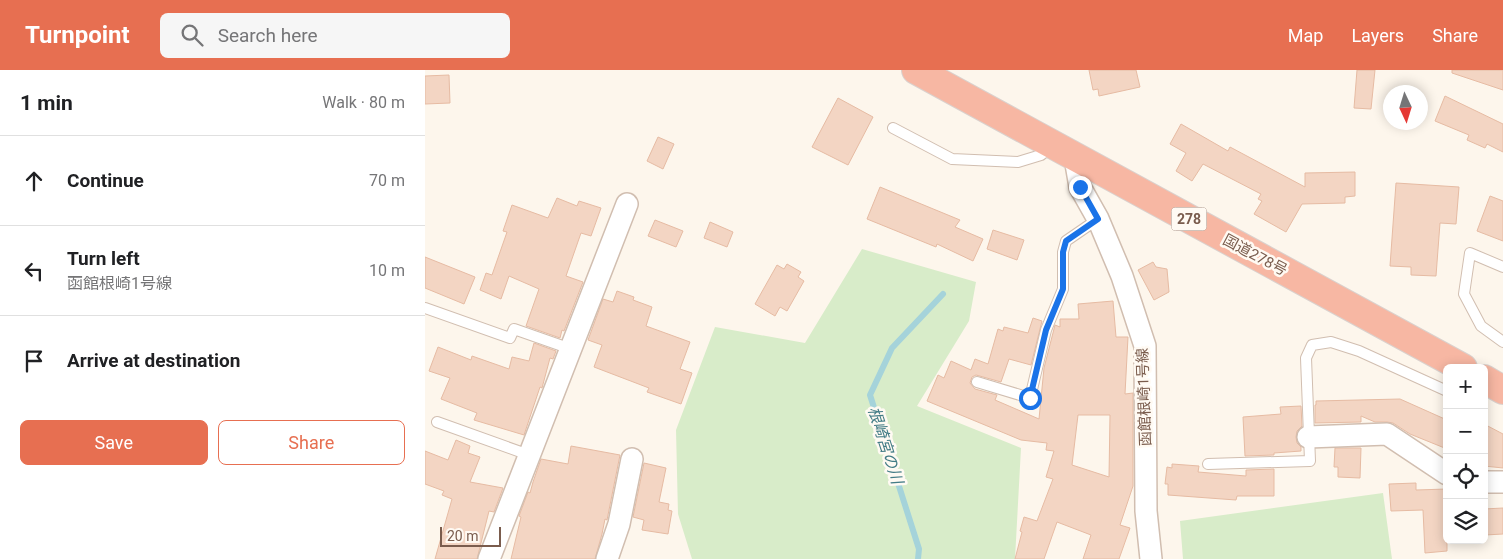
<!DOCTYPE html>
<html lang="en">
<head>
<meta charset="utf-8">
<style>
  body { margin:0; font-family:Roboto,"Noto Sans JP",sans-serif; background:#f6f6f6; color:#202124 }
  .controls { position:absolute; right:15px; bottom:15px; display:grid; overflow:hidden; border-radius:8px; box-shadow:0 2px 12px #0003 }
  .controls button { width:45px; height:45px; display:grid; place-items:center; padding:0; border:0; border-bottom:1px solid #e0e0e0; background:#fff; color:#202124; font:25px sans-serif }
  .compass { position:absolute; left:958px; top:15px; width:45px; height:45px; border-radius:50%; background:#fff; box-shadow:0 2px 12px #0003; rotate:176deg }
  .scale { position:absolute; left:15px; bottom:12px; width:61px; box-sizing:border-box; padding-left:5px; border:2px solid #7a5c4d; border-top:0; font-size:14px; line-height:18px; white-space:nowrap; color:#7a5c4d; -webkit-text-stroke:4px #fffaf3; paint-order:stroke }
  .stop { position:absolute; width:15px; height:15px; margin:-11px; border:4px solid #1a73e8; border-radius:50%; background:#fff }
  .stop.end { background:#1a73e8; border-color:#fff; box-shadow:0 1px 5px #0008 }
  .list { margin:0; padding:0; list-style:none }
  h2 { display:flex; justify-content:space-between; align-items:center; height:65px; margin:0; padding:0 20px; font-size:21px }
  h2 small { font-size:16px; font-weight:400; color:#757577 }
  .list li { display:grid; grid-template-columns:32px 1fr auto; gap:15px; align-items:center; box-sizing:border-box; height:90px; padding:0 20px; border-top:1px solid #e0e0e0 }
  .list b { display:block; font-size:19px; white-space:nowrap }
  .list p { margin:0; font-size:16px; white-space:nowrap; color:#757577 }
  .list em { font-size:16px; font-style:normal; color:#757577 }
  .actions { display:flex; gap:10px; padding:15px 20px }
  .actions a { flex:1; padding:11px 0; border:1px solid #e76f51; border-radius:8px; text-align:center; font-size:18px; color:#e76f51 }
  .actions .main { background:#e76f51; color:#fff }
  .icon { flex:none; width:28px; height:28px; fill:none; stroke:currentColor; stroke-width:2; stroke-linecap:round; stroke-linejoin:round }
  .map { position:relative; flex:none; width:1078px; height:489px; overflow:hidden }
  header { display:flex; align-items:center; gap:30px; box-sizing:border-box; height:70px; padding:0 25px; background:#e76f51; color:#fff }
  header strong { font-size:24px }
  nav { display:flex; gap:28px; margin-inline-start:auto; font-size:18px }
  .search { width:350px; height:45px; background:#f6f6f6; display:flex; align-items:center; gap:12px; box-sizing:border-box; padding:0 18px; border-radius:8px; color:#757577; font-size:19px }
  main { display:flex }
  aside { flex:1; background:#fff }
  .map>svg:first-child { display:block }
  .green { fill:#d8ecc9 }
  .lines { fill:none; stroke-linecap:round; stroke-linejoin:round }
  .stream { stroke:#a5d3da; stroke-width:6 }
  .building { fill:#f3d5c3; stroke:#e6bba3; fill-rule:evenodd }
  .lane-casing { stroke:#d1beb0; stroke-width:12 }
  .street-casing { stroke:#d1beb0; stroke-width:24 }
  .highway-casing { stroke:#dad1cd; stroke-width:30 }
  .lane { stroke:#fff; stroke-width:10 }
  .street { stroke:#fff; stroke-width:21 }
  .highway { stroke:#f7b7a3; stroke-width:28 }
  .route { stroke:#1a73e8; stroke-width:6 }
  .labels { text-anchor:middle; stroke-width:5; stroke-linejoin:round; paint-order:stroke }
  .shield { fill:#fffaf3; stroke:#a28b7f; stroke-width:1 }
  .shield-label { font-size:14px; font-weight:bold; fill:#7a5c4d }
  .street-label { font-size:15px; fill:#7a5c4d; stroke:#fffaf3 }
  .water-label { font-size:16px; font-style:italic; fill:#437c86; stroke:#fffaf3 }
</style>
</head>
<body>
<header>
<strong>Turnpoint</strong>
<div class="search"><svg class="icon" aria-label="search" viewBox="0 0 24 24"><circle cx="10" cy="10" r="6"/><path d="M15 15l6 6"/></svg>Search here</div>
<nav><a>Map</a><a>Layers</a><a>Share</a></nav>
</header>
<main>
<aside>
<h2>1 min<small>Walk · 80 m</small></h2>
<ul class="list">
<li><svg class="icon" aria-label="ahead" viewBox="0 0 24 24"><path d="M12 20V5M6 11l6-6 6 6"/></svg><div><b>Continue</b></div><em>70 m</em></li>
<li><svg class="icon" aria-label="left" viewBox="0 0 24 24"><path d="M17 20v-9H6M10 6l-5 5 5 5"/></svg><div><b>Turn left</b><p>函館根崎1号線</p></div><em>10 m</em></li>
<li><svg class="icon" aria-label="arrive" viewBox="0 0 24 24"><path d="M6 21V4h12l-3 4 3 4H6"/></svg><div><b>Arrive at destination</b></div></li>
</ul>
<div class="actions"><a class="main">Save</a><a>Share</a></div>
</aside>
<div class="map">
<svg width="1078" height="489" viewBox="0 0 1078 489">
  <rect width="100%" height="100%" fill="#fdf6ec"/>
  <path class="green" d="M437,179L551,212L544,251L492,336L596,378L590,489H267L253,444L251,360L290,257L380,273Z
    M958,423L967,489H758L755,451Z"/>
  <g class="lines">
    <path class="stream" d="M493,489L494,479L445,325L467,278L518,224"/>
  </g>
  <path class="building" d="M664,0H711L715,17L674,26L673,19L668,20Z
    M932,0H950L946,39L929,38Z
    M1027,0H1078V20L1027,3Z
    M24,5L25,33L0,34V6Z
    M1020,26L1078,54V82L1062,74L1060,78L1042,70L1044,65L1010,51Z
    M413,28L448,47L423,95L387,77Z
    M756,54L803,81L805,77L880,117V103L930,102V126L920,127V133L877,134L861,162L829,144L837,131L833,129L836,124L778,94L767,111L751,101L761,83L745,74Z
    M233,67L249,74L238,99L222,91Z
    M971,113L1034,117L1031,154L1015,153L1011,206L986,205V197L965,196Z
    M455,117L535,150L530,157L558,169L548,191L512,174L511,177L442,149Z
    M1065,126L1078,131V171L1052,161Z
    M132,128L152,136L154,131L176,138L166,166L156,163L141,206L158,212L139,261L137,260L135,268L101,256L114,219L84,206L76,229L55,220L61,203L67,205L82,162L78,161L87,135L123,148Z
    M230,150L258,161L251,177L223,166Z
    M285,152L308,162L302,177L279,168Z
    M568,160L599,170L592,190L562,179Z
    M0,187L50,207L39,234L0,218Z
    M728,192L731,197L742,199L744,222L729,230L713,200Z
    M362,194L376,202L373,207L379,211L362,241L355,237L350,246L330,234L352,195L359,199Z
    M192,221L209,227L208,230L227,237L221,256L265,272L255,299L267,303L256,334L222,322L224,318L169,297L177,275L163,270L178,229L188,232Z
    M688,231L691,267H703L700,324L708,323V416L695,455L705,458L694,489H658L666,465L632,452L619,489H590L597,462L595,461L599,447L612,451L628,409L621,407L629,381L621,380L622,373L596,370L502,331L513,305L519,308L526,291L546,300L550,289L563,294L573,259L578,261L579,257L603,263L608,248L617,251L606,295L584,289L576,312L551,305L547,307L545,313L550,319L572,325L570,330L614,349L619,298L630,255L635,257V249H654L653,234ZM653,345H685L684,407L647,395Z
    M109,273L131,281L128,289L125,288L117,318L115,317L99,365L49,350L52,343L16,329L25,308L4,301L13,277L46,290L47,286L84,299L87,287L104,291Z
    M975,329L1022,350V379L985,364L968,353L962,352H950L936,346V352L890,353V335H891V331Z
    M876,336L877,356L872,361L871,367L872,373L876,377V381L849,383V385L820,386L818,347L856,344L855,337Z
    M1059,354L1078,364V398L1059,396Z
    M31,370L45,376L43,383L55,387L45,412L78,418L69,442L64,441L52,489H10L27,429L17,425L19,421L0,414V381L23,390Z
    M146,376L195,385L182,450L180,449L177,464L170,489H86L96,447L94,446L103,422L105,423L108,412L116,389L143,394Z
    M910,378H936L935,408L913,407V397H909Z
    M219,393L241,398L234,432L244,434L243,440L247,441L243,464L217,460L219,450L208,447Z
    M747,394L774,396L773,402L821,406V400L849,399V426H812L811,430L743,425V414H740L742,397L747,398Z
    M991,413V420L1022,419V481L1000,483L998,440L966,441L964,414Z
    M1078,438V464L1060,465L1059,439Z"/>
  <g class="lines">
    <g class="lane-casing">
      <path id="lane" d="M468,58L527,89L593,92L616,85L627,76
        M1078,197L1045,183L1039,224L1056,256L1078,272
        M0,238L85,268L89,259L146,279
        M552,312L605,328L621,260L638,219V182L641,171L673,149
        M12,352L104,385
        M783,394L885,391L881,288L887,275L906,272L934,281L1022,321"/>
    </g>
    <g class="street-casing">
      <path id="street" d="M650,88L655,117L673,149L697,206L720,276L721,441L726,489
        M883,367L962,364L1022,404
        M1059,412H1078
        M64,489L202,134
        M182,489L194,454L207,389"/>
    </g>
    <g class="highway-casing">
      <path id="highway" d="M491,0L1038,298
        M1059,309L1078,320"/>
    </g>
    <use href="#lane" class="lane"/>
    <use href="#street" class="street"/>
    <use href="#highway" class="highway"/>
  </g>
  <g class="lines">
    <path class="route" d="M605,328L621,260L638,219V182L641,171L673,149L655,117"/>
  </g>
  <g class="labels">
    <rect class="shield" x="746.5" y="137.5" width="35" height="23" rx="4"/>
    <g class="shield-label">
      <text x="764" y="154">278</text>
    </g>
    <g class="street-label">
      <text transform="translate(830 185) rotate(28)" y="5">国道278号</text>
      <text transform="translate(719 327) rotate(-92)" y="5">函館根崎1号線</text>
    </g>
    <g class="water-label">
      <text transform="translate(461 375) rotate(72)" y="6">根崎宮の川</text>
    </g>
  </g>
</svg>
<div class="controls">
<button>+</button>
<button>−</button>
<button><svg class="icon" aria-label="locate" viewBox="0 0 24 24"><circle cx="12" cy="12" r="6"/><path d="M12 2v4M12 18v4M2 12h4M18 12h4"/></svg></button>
<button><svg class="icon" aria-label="layers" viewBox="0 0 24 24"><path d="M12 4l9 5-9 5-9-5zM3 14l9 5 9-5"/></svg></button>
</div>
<svg class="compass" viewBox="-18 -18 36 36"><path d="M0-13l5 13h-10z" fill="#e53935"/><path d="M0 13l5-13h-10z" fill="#757577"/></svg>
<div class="scale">20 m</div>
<div class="stop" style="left:605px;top:328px"></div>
<div class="stop end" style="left:655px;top:117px"></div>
</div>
</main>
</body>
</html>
